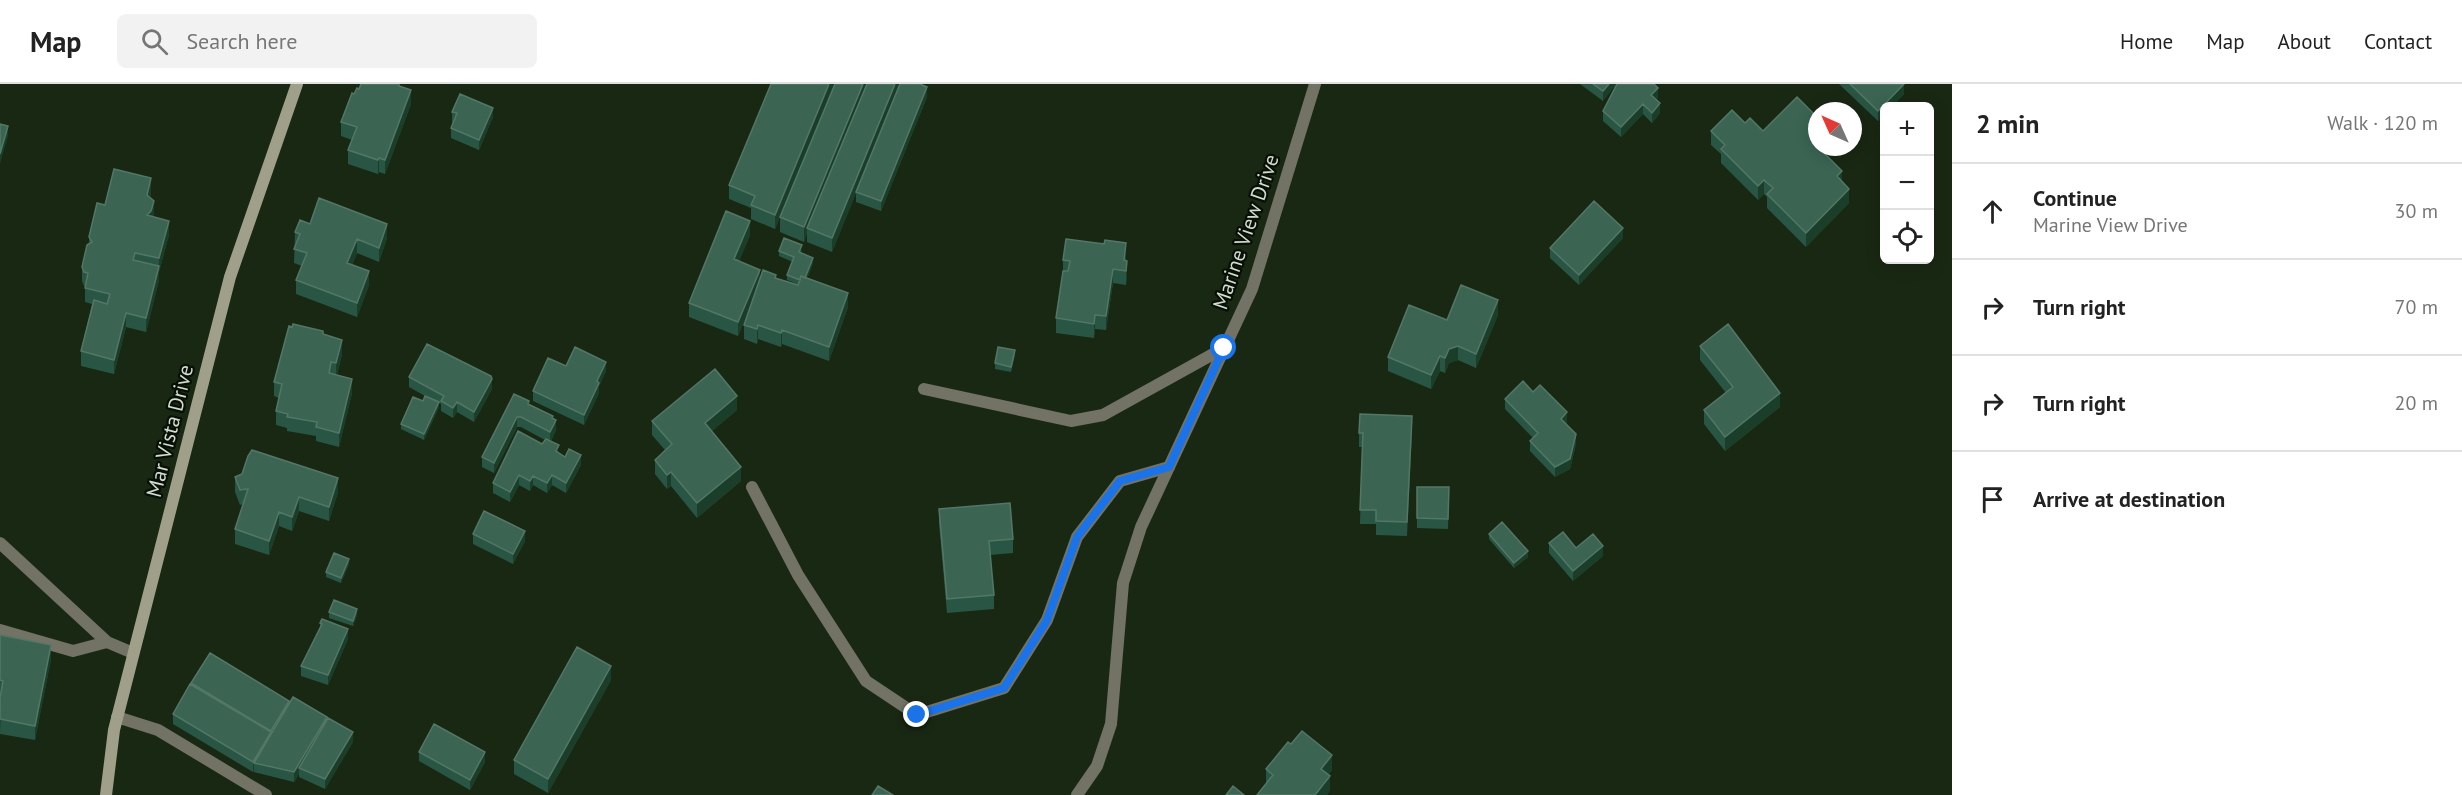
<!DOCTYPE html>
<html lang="en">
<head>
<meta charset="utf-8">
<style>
  body { margin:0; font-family:"PT Sans",sans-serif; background:#f2f2f2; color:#222 }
  .controls { position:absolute; right:18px; top:18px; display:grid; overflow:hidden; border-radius:9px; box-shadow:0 3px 15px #0003 }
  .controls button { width:54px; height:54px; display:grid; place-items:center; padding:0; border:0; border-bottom:2px solid #e0e0e0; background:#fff; color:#222; font:30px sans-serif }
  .compass { position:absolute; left:1808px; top:18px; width:54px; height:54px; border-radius:50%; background:#fff; box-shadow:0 3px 15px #0003; rotate:315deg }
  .stop { position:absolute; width:18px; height:18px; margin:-14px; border:4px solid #1a73e8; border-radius:50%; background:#fff }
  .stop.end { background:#1a73e8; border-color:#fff; box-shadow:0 2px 6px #0008 }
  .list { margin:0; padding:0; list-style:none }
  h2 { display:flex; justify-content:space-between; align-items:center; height:78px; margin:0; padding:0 24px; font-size:26px }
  h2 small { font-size:20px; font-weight:400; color:#767676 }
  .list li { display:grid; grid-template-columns:39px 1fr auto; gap:18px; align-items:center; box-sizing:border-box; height:96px; padding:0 24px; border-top:2px solid #e0e0e0 }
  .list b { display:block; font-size:22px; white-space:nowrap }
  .list p { margin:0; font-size:20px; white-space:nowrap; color:#767676 }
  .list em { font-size:20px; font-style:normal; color:#767676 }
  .icon { flex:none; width:33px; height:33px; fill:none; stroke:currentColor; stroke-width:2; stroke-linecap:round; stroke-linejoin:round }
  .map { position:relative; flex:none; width:1952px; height:711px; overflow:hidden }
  header { display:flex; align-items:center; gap:36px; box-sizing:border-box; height:84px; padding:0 30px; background:#fff; border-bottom:2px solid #e0e0e0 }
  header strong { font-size:28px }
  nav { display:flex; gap:33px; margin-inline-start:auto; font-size:21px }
  .search { width:420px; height:54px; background:#f2f2f2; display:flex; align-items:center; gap:15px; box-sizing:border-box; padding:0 21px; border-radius:9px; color:#767676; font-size:22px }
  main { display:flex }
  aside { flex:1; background:#fff }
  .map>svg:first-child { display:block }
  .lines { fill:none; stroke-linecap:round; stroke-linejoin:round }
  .lane { stroke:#727265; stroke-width:12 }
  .street { stroke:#727265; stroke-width:12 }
  .secondary { stroke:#9f9f8a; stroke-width:12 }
  .wall { fill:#295644 }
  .shaded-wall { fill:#1b3e2a }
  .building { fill:#3b6453; stroke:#537766; stroke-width:1.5 }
  .route { stroke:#1a73e8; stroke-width:8 }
  .labels { text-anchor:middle; stroke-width:4.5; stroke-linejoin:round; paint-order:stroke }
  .street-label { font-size:21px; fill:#d2dcce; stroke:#080f06 }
</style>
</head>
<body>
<header>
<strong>Map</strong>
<div class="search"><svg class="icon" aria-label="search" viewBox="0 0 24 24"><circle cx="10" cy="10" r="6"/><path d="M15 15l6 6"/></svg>Search here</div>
<nav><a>Home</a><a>Map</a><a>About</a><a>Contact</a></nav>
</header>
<main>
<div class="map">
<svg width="1952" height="711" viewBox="0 0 1952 711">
  <rect width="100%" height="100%" fill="#192813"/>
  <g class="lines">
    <path class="lane" d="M924,305L1071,337L1103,331L1224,264
      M752,403L798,491L866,597L917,631L1004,604L1047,536L1077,453L1120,397L1169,383
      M0,459L107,558L133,569
      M0,546L73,567L107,558
      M117,633L158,646L266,711"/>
    <path class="street" d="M1077,711L1097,682L1111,640L1123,499L1141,443L1252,205L1315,0"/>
    <path class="secondary" d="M106,711L114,646L230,193L297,0"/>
  </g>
  <path class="wall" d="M1580,0H1616L1603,17Z
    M1839,0H1903L1904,10L1878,37Z
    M399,2L411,20L385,90L379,88L378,90L348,80V66L352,56L341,52V38L354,10L359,5Z
    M927,13L881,127L856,118V109L832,168L807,158V149L804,158L780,148V133L782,128L775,145L751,135V124L729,115V101Z
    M1658,14L1656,15L1660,29L1652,39L1643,30L1621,53L1603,37V27Z
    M452,28L493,33L479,66L451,54V44L453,38H452Z
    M1745,39L1763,47L1833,63L1826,71L1842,98L1849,119L1806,163L1767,124V113L1764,110L1758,116L1721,79V70L1711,61V47Z
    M151,108L150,114L153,133L169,151L159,188V196L146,248L126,243L114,290L81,282V267L92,220L85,218V202H84L82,197V183L89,160V153L105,121Z
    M310,140L387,154L379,178L357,169L352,181L369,201L357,233L296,210V196L302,182L294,179L295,148Z
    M750,151L739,177L760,195L776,194L798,201V200L787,196V191L793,178L779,172V167L802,166L800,169L813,179L807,195L848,223L829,277L782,260L781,263L758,255L757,260L744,255V241L749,226L738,252L689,233V219Z
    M1623,154L1579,201L1550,174V164Z
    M1126,173L1127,191L1126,201L1113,199L1106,246L1095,245L1094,254L1056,249V234L1063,190V176Z
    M1498,231L1476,284L1458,276L1449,279L1445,289L1440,287L1431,305L1388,287V273L1447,236Z
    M323,251L342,270L337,291L352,309L339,363L316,357V352L287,347V344L276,341V327L279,314L274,312V298Z
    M1700,262L1780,323L1725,367L1704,340V326L1726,309L1700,276Z
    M1015,271L1011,288L995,285V279Z
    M566,282L606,287L599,302V309L584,341L533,317V307Z
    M409,293L492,305L474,338L457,328L453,334L441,327V320L439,319V323L424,356L401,345V340L423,317H434L409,303Z
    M1533,308L1567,338L1566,340L1576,360L1570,385L1555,393L1530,367V357L1533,354L1505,325V315Z
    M529,321L553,334L556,346L551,357L559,369L581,381L566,409L552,401L547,409L533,401L530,407L519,401L510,418L493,409V399L542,360L545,356L521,343H517L494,389L482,383V373Z
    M737,326L712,347L741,397L697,434L671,402L667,405L655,390V376L665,366L652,351V337Z
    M1412,346L1407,452L1376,451V440H1360L1362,363H1359V349Z
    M235,393L338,408L329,437L299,427L292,447L279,442L269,471L235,460V445L243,420L240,421L235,408Z
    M1417,403H1449L1448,445L1417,444Z
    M939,425L1013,455V469L990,471L994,511V525L947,529L939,439Z
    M473,450L525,457L513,480L473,460Z
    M1489,450L1528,473L1514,484L1489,455Z
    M1549,459L1576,464L1603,472L1573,497L1549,469Z
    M349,480L341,499L326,493V488Z
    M329,528L357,531L353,542L329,534Z
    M322,535L348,555L328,601L301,592V582L320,544V539Z
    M0,551L51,575L35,656L0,650L1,610H0Z
    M611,596L548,709L514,690V676Z
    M191,599L289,620L327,636L353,658L325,705L299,693V690L294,698L254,688V686L253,688L173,640V630L191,601Z
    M419,668L485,678L470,706L419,677Z
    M1266,685L1332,686L1328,691L1330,706L1327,711H1257L1266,700Z"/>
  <path class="shaded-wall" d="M829,0H835L775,145V131Z
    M863,0H869L807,144V149L804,158V143Z
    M895,0H900V2L832,168V154Z
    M1609,0H1616L1603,17V7Z
    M1904,0V10L1892,22H1884V30L1878,37V27Z
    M927,3V13L881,127V117Z
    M1658,4V14L1651,21V11Z
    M411,6V20L385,90V76Z
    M1660,19V29L1652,39V29Z
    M1643,20V30L1621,53V43Z
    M493,24V33L479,66V56Z
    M8,42V52L0,80V70Z
    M1819,63H1833L1819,78Z
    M379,74V88L378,90V76Z
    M1842,87V101L1837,92Z
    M151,94V108L147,125V111Z
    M1764,96V110L1758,116V102Z
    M1849,105V119L1806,163V149Z
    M154,117V131L151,142L147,131Z
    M169,137V151L159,188V174Z
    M750,137V151L734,189V175Z
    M387,140V154L379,178V164Z
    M1623,144V154L1579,201V191Z
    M357,155V169L347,193V179Z
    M1126,159V173L1124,186V176Z
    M813,174V179L804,202V197Z
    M1127,177V191L1126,201V187Z
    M159,182V196L146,248V234Z
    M1113,185V199L1106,246V232Z
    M760,186V200L738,252V238Z
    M369,187V201L357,233V219Z
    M848,209V223L829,277V263Z
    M1498,216V231L1476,284V270Z
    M126,229V243L114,290V276Z
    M1095,231V245L1094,254V240Z
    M758,241V255L757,260V245Z
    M782,246V260L781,263V249Z
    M342,256V270L336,294V279Z
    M1458,262V276L1449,279L1445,289V274L1449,265Z
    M1440,272V287L1431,305V291Z
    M606,278V287L599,302V309L584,341V331L597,297Z
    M352,295V309L339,363V349Z
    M492,295V305L474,338V328Z
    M1780,309V323L1725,367V353Z
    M737,312V326L705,353V339Z
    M439,318V323L424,356V350Z
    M457,318V328L453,334V324Z
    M1567,328V338L1561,345V335Z
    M1412,332V346L1407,452V438Z
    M517,333V343L494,389V379Z
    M556,336V346L550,358V348Z
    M1576,350V360L1570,385L1555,393V383Z
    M581,371V381L566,409V399Z
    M741,383V397L697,434V419Z
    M671,388V402L667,405V391Z
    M519,391V401L510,418V408Z
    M552,391V401L547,409V399Z
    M533,392V401L530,407V397Z
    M338,394V408L329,437V423Z
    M299,413V427L292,447V433Z
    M279,428V442L269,471V457Z
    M525,447V457L513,480V470Z
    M1603,462V472L1573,497V487Z
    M1528,467V473L1514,484V479Z
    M349,475V480L341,499V494Z
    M357,525V531L353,542V537Z
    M348,545V555L328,601V591Z
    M51,561V575L35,656V642Z
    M611,582V596L548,709V695Z
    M289,617V627L271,657V647Z
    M327,633V643L299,684V690L294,698V688Z
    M271,648V658L254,679V686L253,688V678Z
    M353,648V658L325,705V695Z
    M485,668V678L470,706V696Z
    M1332,671V686L1321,699V685Z
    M1330,692V706L1327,711H1315Z"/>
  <path class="building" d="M361,0H399V2L411,6L385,76L379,74L378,76L348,66L357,43L341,38L352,9L354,10L357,4L359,5Z
    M771,0H829L775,131L751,121L755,112L729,101Z
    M835,0H863L804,143L780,133Z
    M867,0H895L832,154L807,144Z
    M900,0H920L927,3L881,117L856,108Z
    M1593,0H1609L1603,7Z
    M1617,0H1654L1658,4L1651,11L1660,19L1652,29L1643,20L1621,43L1603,27Z
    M1850,0H1904L1878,27Z
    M460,10L493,24L479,56L451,44L457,29L452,28Z
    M1797,13L1817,33V63H1819V64L1842,87L1837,92L1849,105L1806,149L1767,110L1773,104L1764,96L1758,102L1721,65L1725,61L1711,47L1732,26L1745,39L1750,34L1763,47Z
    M0,40L8,42L0,70Z
    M114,85L151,94L147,111L154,117L151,127L147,131L169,137L159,174L135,169L133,176L159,182L146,234L126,229L114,276L81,267L94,216L107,220L110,210L85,204L88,189L84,188L82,183L87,161L92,158L89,153L97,119L105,121Z
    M319,114L387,140L379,164L357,155L347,179L369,187L357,219L296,196L307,169L294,165L300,150L295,148L300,136L310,140Z
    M1594,117L1623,144L1579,191L1550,164Z
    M726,127L750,137L734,175L760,186L738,238L689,219Z
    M784,154L802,161L799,168L813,174L805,194L801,192L800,196L787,191L794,173L779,167Z
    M1066,155L1104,160L1105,156L1126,159L1124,176L1127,177L1126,187L1113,185L1106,232L1095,231L1094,240L1056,234L1063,187H1068L1070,177L1063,176Z
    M763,186L776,191L775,194L798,201L801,192L848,209L829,263L782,246L781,249L758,241L757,245L744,241Z
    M1461,201L1498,216L1476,270L1458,262L1449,265L1445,274L1440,272L1431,291L1388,273L1409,221L1447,236Z
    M293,240L323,247V250L342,256L336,279L331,278L329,289L352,295L339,349L316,343L317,338L287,333L288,330L276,327L282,300L274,298L289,242L292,243Z
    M1728,240L1780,309L1725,353L1704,326L1733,303L1700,262Z
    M427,260L491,292L492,295L474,328L457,318L453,324L441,317L444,312L409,293Z
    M575,263L606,278L597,297L599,299L584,331L533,307L548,274L566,282Z
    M998,263L1015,266L1011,283L995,279Z
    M715,285L737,312L705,339L741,383L697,419L671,388L667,391L655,376L672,360L652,337Z
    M1523,297L1533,308L1540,301L1567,328L1561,335L1576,350L1570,375L1555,383L1530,357L1538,349L1505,315Z
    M514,310L529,317L528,320L553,332L552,334L556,336L550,348L521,333H517L494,379L482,373Z
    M425,312L439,318L424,350L401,340L413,313L423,317Z
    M1360,330L1412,332L1407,438L1376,437V426H1360L1363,349H1359Z
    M518,347L542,360L546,355L559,361L556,367L565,373L569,365L581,371L566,399L552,391L547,399L533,392L530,397L519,391L510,408L493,399Z
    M252,366L338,394L329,423L299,413L292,433L279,428L269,457L235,445L248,405L240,406L235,393L242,390L248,372Z
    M1417,403H1449L1448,435L1417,434Z
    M1010,419L1013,455L989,457L994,511L947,515L939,425Z
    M484,427L525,447L513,470L473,450Z
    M1502,438L1528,467L1514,479L1489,450Z
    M1563,448L1576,464L1593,450L1603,462L1573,487L1549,459Z
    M334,469L349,475L341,494L326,488Z
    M334,516L357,525L353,537L329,528Z
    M322,535L348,545L328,591L301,582L322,540L320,539Z
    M0,551L51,561L35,642L0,635V614L3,597L0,596Z
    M577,563L611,582L548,695L514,676Z
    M210,569L289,617L271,647L191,599Z
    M190,600L271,648L253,678L173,630Z
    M293,613L327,633L294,688L254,679Z
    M328,634L353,648L325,695L299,684Z
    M434,640L485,668L470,696L419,668Z
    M1302,647L1332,671L1321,685L1330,692L1315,711H1257L1273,691L1266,685L1288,658L1291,660Z
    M878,702L893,711H872Z
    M1233,702L1244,711H1226Z"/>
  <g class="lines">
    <path class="route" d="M917,631L1004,604L1047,536L1077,453L1120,397L1169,383L1224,264"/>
  </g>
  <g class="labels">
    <g class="street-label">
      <text transform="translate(1246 148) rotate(-71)" y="7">Marine View Drive</text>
      <text transform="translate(170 347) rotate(-76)" y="7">Mar Vista Drive</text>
    </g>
  </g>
</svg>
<div class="controls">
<button>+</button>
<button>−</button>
<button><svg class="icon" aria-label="locate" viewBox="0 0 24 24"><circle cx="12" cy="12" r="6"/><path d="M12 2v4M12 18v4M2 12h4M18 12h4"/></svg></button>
</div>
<svg class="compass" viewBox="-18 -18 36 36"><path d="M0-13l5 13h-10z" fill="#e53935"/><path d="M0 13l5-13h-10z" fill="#767676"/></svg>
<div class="stop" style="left:1224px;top:264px"></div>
<div class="stop end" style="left:917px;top:631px"></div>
</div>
<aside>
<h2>2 min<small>Walk · 120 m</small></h2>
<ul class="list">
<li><svg class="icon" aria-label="ahead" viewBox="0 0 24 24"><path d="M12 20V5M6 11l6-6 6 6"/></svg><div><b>Continue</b><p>Marine View Drive</p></div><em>30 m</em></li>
<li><svg class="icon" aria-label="right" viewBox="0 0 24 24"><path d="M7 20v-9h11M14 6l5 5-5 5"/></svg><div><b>Turn right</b></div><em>70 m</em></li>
<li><svg class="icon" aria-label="right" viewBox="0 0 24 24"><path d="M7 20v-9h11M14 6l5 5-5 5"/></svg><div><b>Turn right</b></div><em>20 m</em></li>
<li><svg class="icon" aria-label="arrive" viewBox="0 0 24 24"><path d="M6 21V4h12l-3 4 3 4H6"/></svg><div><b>Arrive at destination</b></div></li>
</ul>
</aside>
</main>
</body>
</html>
